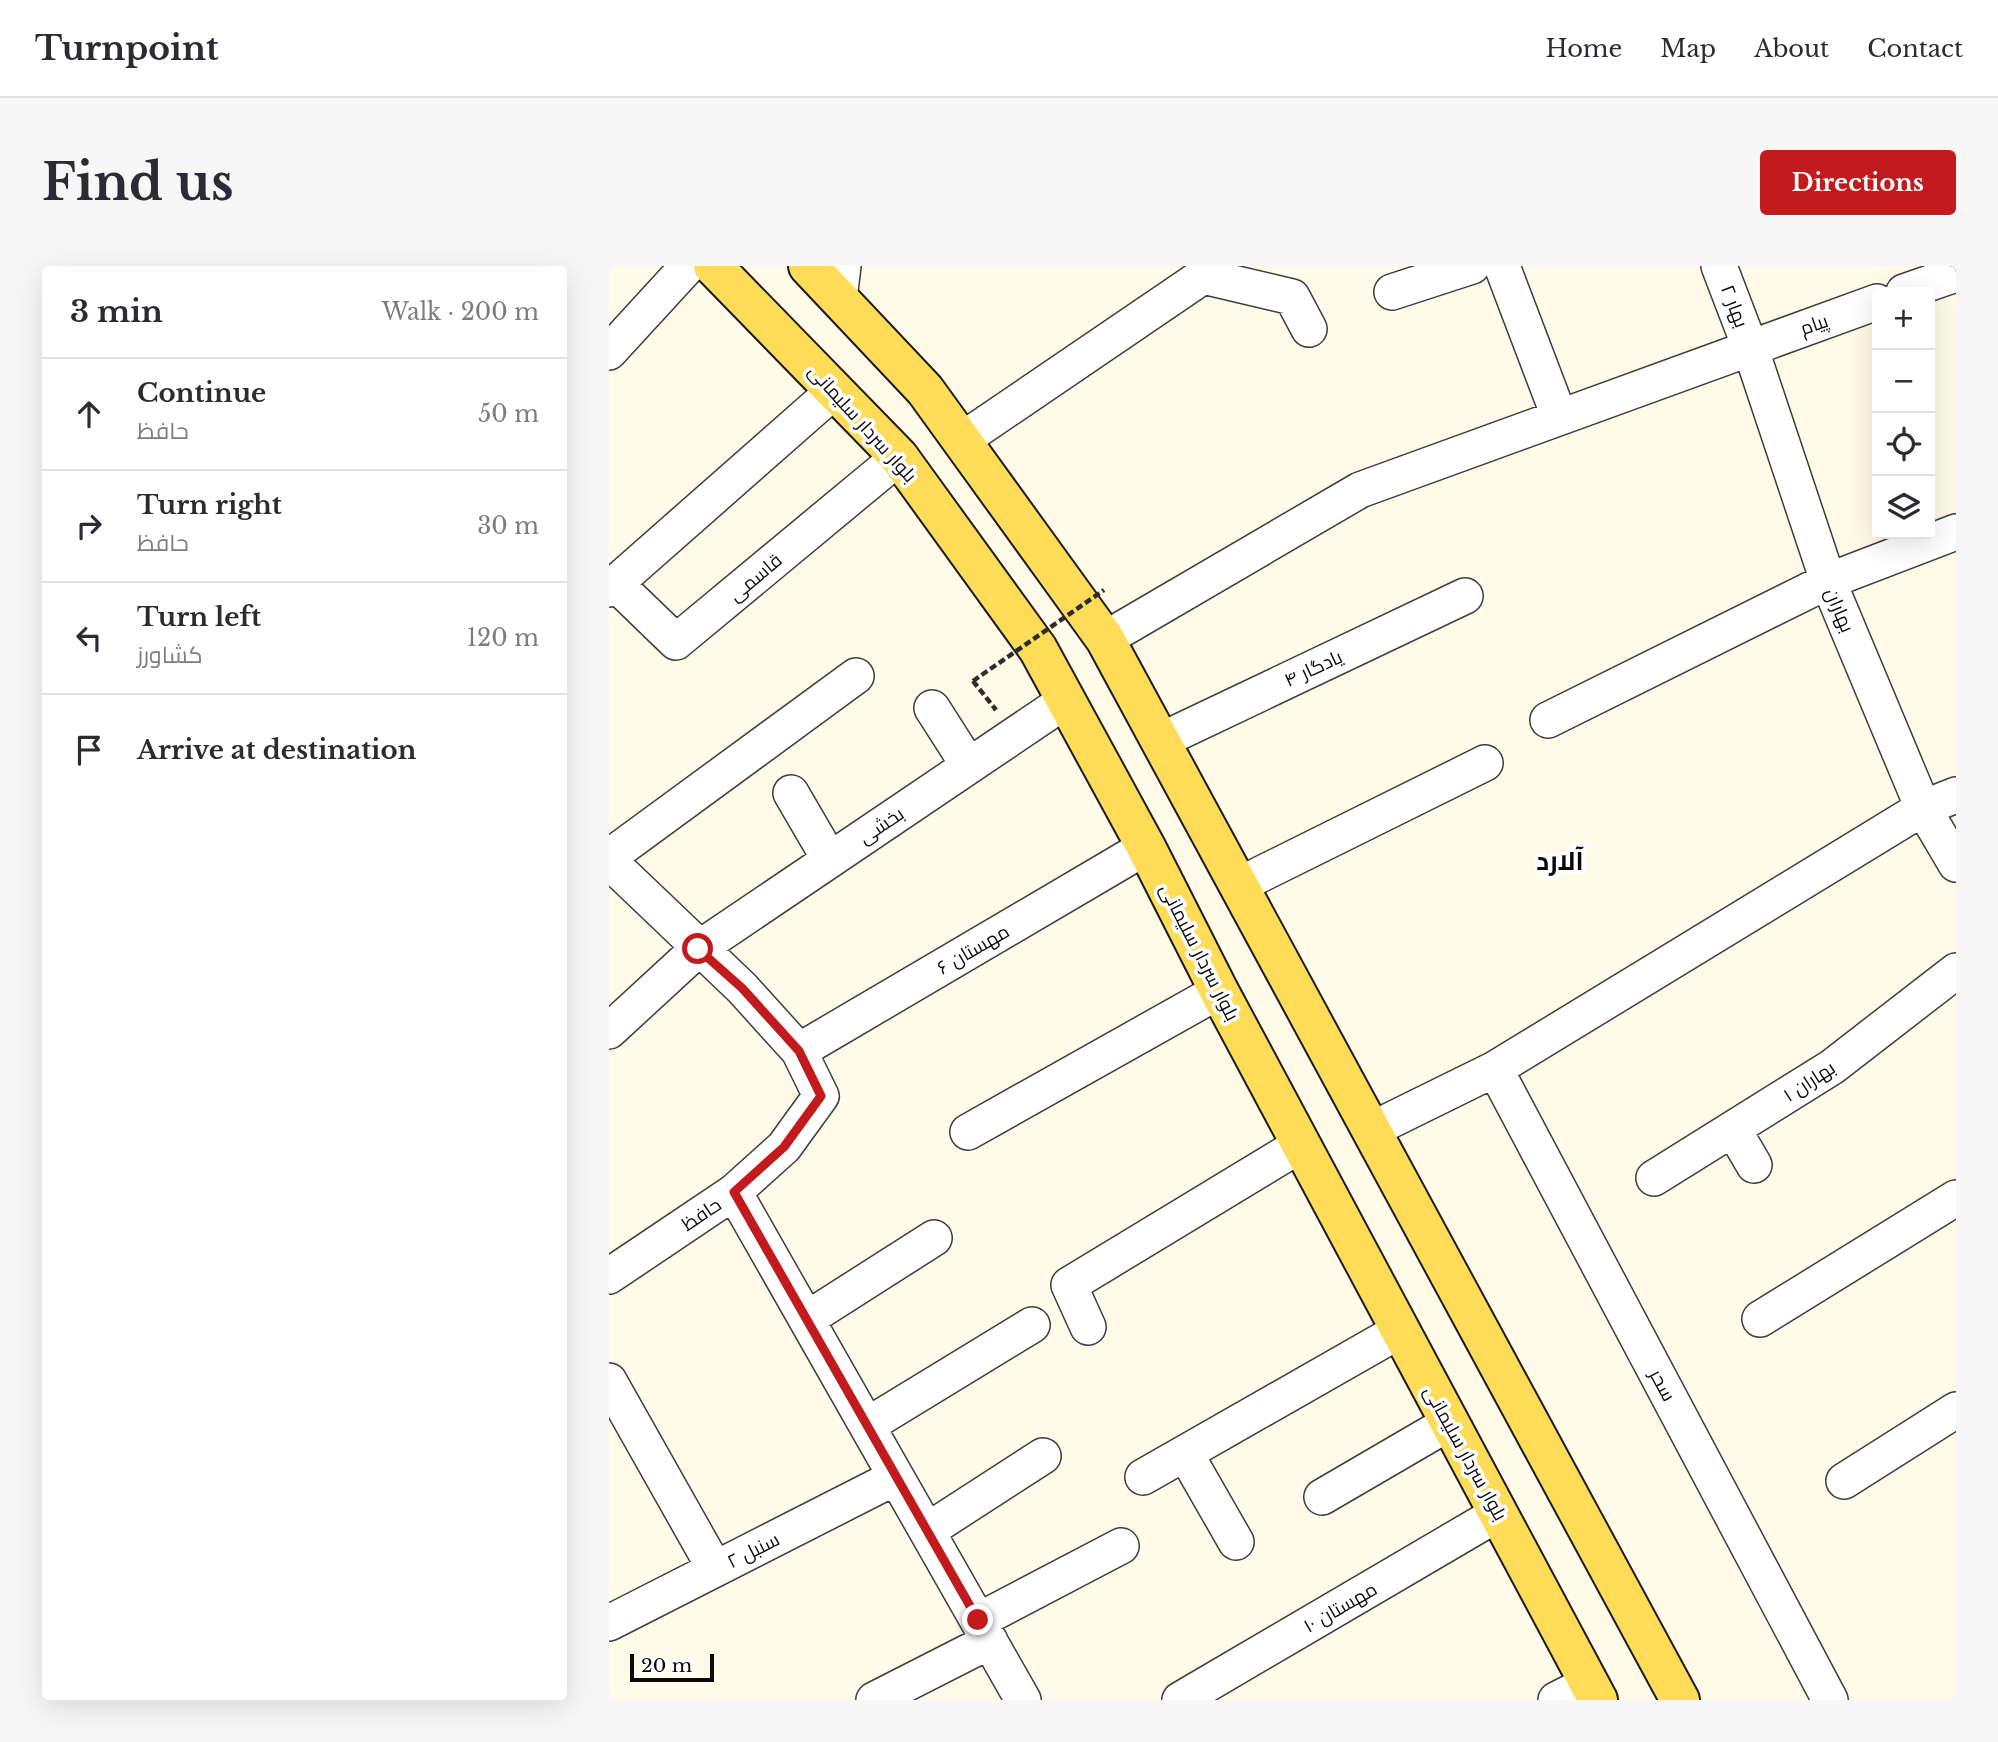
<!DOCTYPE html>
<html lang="en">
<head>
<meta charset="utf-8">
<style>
  body { margin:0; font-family:"Libre Baskerville",Cairo,serif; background:#f7f7f7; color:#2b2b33 }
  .controls { position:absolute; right:21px; top:21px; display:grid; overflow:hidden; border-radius:7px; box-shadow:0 7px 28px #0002 }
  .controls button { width:63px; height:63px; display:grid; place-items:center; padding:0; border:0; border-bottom:2px solid #e1e1e2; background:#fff; color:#2b2b33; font:35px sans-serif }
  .scale { position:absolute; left:21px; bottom:18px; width:84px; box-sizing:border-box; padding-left:7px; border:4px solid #0a0a0a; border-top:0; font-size:19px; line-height:24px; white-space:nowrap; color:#0a0a0a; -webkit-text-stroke:5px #fff; paint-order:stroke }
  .stop { position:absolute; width:21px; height:21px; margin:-16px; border:5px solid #c31a1d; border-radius:50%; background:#fff }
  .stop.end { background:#c31a1d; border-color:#fff; box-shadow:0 2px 7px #0008 }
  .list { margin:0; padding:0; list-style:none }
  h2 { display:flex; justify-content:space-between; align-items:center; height:91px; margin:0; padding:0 28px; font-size:30px }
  h2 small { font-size:23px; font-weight:400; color:#7c7c81 }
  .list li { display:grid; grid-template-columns:46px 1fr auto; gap:21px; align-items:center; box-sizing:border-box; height:112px; padding:0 28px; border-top:2px solid #e1e1e2 }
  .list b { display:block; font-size:26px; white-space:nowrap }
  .list p { margin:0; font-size:23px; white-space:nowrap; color:#7c7c81 }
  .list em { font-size:23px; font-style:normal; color:#7c7c81 }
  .icon { flex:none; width:38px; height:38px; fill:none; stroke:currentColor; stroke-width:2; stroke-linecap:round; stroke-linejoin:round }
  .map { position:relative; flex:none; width:1347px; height:1434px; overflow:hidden; border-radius:7px }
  header { display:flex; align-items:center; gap:42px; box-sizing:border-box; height:98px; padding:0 35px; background:#fff; border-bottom:2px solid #e1e1e2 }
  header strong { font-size:33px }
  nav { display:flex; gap:38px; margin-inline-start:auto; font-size:24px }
  .intro { display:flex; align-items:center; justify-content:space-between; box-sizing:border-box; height:168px; padding:0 42px }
  h1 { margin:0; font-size:49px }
  .button { padding:18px 32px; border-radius:7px; background:#c31a1d; color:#fff; font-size:24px; font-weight:700 }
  main { display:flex; gap:42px; padding:0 42px }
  aside { flex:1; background:#fff; border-radius:7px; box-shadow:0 7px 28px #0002 }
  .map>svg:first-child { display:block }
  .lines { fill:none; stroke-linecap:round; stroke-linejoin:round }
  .minor-casing { stroke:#3d3d3d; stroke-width:38 }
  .major-casing { stroke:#1b1b1b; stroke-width:42 }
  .path { stroke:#2c2c2c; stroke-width:4.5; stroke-dasharray:7 3.5; stroke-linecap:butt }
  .minor { stroke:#fff; stroke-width:35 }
  .major { stroke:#ffdc58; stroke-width:38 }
  .path-bridge { stroke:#2c2c2c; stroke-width:4.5; stroke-dasharray:7 3.5; stroke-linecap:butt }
  .route { stroke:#c31a1d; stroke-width:9 }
  .labels { text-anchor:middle; stroke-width:7; stroke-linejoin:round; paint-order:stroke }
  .street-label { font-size:19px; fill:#0a0a0a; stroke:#fff }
  .district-label { font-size:26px; font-weight:bold; fill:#0a0a0a; stroke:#fff }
</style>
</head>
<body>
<header>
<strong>Turnpoint</strong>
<nav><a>Home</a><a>Map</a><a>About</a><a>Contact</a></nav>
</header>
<div class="intro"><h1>Find us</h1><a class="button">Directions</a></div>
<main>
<aside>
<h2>3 min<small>Walk · 200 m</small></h2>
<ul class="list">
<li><svg class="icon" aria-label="ahead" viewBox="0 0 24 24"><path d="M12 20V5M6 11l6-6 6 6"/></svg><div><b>Continue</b><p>حافظ</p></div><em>50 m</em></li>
<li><svg class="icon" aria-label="right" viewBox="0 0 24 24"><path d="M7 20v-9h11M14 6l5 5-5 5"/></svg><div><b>Turn right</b><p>حافظ</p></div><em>30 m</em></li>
<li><svg class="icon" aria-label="left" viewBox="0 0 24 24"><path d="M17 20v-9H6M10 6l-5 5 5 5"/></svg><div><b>Turn left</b><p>کشاورز</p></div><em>120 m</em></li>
<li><svg class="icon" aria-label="arrive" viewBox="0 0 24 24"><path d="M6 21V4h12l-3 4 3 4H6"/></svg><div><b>Arrive at destination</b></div></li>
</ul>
</aside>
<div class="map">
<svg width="1347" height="1434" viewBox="0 0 1347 1434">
  <rect width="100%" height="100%" fill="#fffbe8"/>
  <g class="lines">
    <g class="minor-casing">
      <path id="minor" d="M893,0L950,150
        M1110,0L1141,81L1219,315L1314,542L1347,598
        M594,10L683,31L700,63
        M783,26L863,0
        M1295,26L1347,8
        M230,33L234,0
        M0,86L79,0
        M353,174L594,10L596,0
        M6,317L67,376L290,191
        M0,323L226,124
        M496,373L751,224L1268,36
        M323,442L360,500
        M939,454L1219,315L1347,266
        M551,475L856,330
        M182,527L221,594
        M0,591L247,410
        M0,595L133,722L190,785L212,830L175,881L125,926L0,1010
        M630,619L876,497
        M0,765L89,683L456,435
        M190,785L537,581
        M886,803L1221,1434
        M1124,863L1145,899
        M762,864L886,803L1314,542L1347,529
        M359,866L610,725
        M1045,912L1223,801L1347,705
        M125,926L414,1434
        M198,1053L325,972
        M1151,1053L1347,932
        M479,1061L460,1019L691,879
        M0,1115L106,1303
        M259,1159L423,1059
        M576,1187L627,1276
        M534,1211L790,1065
        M1235,1215L1347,1144
        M713,1231L840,1157
        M318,1265L434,1190
        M369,1355L512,1280
        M0,1357L287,1211
        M265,1434L381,1375
        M571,1434L890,1247
        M947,1434L980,1417"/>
    </g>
    <g class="major-casing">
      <path id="major" d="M104,0L290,191L429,383L537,581L610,725L989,1434
        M199,0L316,124L496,373L1071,1434"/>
    </g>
    <path class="path" d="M364,415L387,444"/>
    <use href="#minor" class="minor"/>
    <use href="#major" class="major"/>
    <path class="path-bridge" d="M364,415L495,324"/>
  </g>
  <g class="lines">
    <path class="route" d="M89,683L133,722L190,785L212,830L175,881L125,926L369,1354"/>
  </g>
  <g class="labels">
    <g class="street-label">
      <text transform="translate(1126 40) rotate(69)" y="7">بهار ۲</text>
      <text transform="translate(1205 58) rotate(-19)" y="7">پیام</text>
      <text transform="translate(254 157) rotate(48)" y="7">بلوار سردار سلیمانی</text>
      <text transform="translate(146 311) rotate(-40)" y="7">قاسمی</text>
      <text transform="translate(1231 344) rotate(67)" y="7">بهاران</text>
      <text transform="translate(704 402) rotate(-25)" y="7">یادگار ۴</text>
      <text transform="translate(272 559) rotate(-34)" y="7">بخشی</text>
      <text transform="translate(364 683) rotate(-30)" y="7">مهستان ۶</text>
      <text transform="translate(591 686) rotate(63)" y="7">بلوار سردار سلیمانی</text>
      <text transform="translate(1200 815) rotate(-33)" y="7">بهاران ۱</text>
      <text transform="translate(92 948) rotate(-34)" y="7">حافظ</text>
      <text transform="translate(1054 1119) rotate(62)" y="7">سحر</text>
      <text transform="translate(857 1187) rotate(61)" y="7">بلوار سردار سلیمانی</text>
      <text transform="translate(144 1284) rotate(-27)" y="7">سنبل ۲</text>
      <text transform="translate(731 1341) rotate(-30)" y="7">مهستان ۱۰</text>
    </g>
    <g class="district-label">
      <text x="951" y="604">آلارد</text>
    </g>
  </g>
</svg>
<div class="controls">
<button>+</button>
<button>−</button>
<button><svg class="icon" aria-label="locate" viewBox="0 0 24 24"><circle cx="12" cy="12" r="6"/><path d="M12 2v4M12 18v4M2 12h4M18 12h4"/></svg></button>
<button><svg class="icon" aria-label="layers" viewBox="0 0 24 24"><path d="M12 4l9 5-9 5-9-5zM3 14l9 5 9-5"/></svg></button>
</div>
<div class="scale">20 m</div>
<div class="stop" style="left:89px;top:683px"></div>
<div class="stop end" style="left:369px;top:1354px"></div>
</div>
</main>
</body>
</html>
